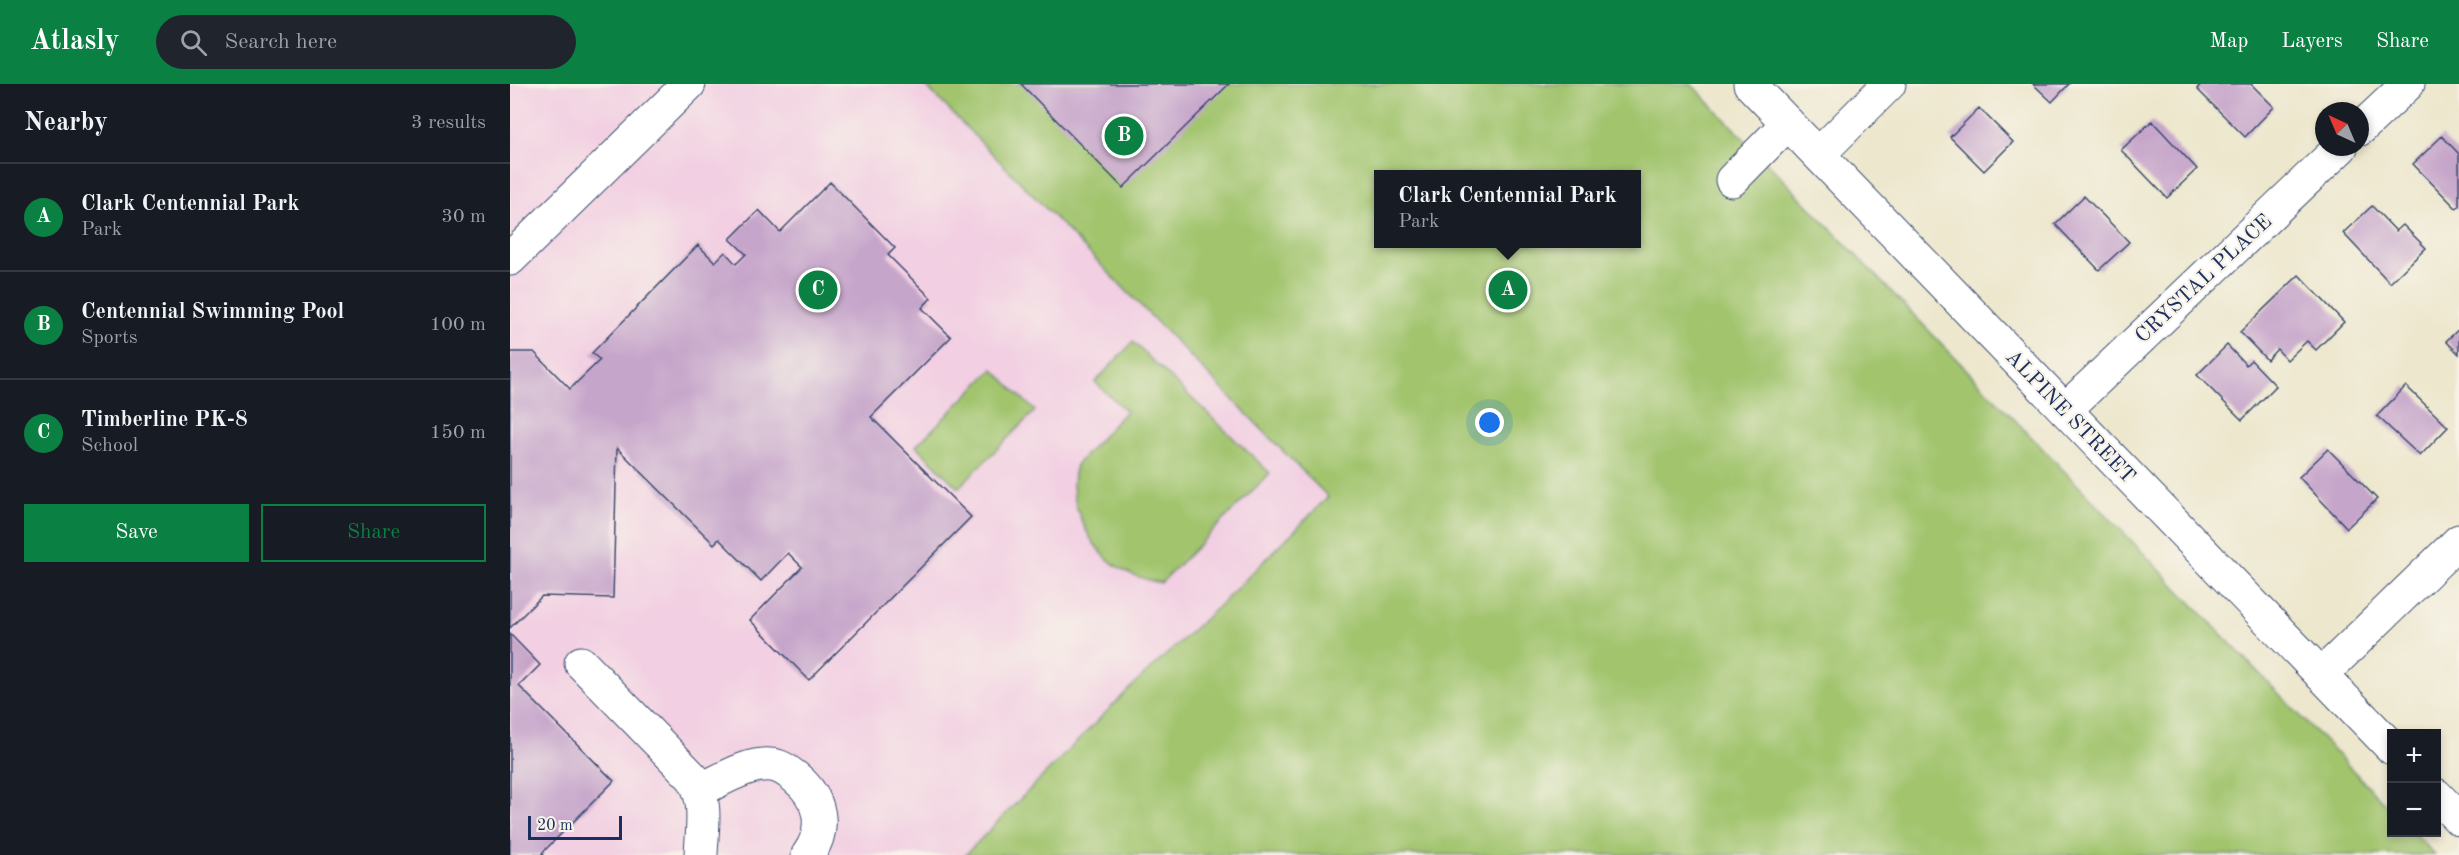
<!DOCTYPE html>
<html lang="en">
<head>
<meta charset="utf-8">
<style>
  body { margin:0; font-family:"Old Standard TT",serif; background:#20242c; color:#f1f3f6 }
  .controls { position:absolute; right:18px; bottom:18px; display:grid; overflow:hidden; border-radius:0px; box-shadow:0 3px 9px #0003 }
  .controls button { width:54px; height:54px; display:grid; place-items:center; padding:0; border:0; border-bottom:2px solid #363941; background:#171b24; color:#f1f3f6; font:30px sans-serif }
  .compass { position:absolute; left:1805px; top:18px; width:54px; height:54px; border-radius:50%; background:#171b24; box-shadow:0 3px 9px #0003; rotate:316deg }
  .scale { position:absolute; left:18px; bottom:15px; width:94px; box-sizing:border-box; padding-left:6px; border:3px solid #1b2f5e; border-top:0; font-size:16px; line-height:21px; white-space:nowrap; color:#1b2f5e; -webkit-text-stroke:4px #f7f3e8; paint-order:stroke }
  .you { position:absolute; left:980px; top:339px; width:21px; height:21px; margin:-15px; border:4px solid #fff; border-radius:50%; background:#1a73e8; box-shadow:0 0 0 9px #1a73e833 }
  .badge { display:grid; place-items:center; width:39px; height:39px; border-radius:50%; background:#0b8043; color:#fff; font-size:20px; font-weight:700 }
  .pin { position:absolute; translate:-50% -50%; border:3px solid #fff; box-shadow:0 2px 6px #0006 }
  .popup { position:absolute; left:864px; top:86px; width:267px; height:78px; box-sizing:border-box; display:grid; place-content:center; border-radius:0px; background:#171b24; filter:drop-shadow(0 2px 4px #0005); font-size:20px; white-space:nowrap; color:#9ea1a6 }
  .popup b { font-size:22px; color:#f1f3f6 }
  .popup::after { content:''; position:absolute; left:50%; top:100%; margin-left:-12px; border:12px solid transparent; border-top-color:#171b24 }
  .list { margin:0; padding:0; list-style:none }
  h2 { display:flex; justify-content:space-between; align-items:center; height:78px; margin:0; padding:0 24px; font-size:26px }
  h2 small { font-size:20px; font-weight:400; color:#9ea1a6 }
  .list li { display:grid; grid-template-columns:39px 1fr auto; gap:18px; align-items:center; box-sizing:border-box; height:108px; padding:0 24px; border-top:2px solid #363941 }
  .list b { display:block; font-size:22px; white-space:nowrap }
  .list p { margin:0; font-size:20px; white-space:nowrap; color:#9ea1a6 }
  .list em { font-size:20px; font-style:normal; color:#9ea1a6 }
  .actions { display:flex; gap:12px; padding:18px 24px }
  .actions a { flex:1; padding:14px 0; border:2px solid #0b8043; border-radius:0px; text-align:center; font-size:21px; color:#0b8043 }
  .actions .main { background:#0b8043; color:#fff }
  .icon { flex:none; width:33px; height:33px; fill:none; stroke:currentColor; stroke-width:2; stroke-linecap:round; stroke-linejoin:round }
  .map { position:relative; flex:none; width:1949px; height:771px; overflow:hidden }
  header { display:flex; align-items:center; gap:36px; box-sizing:border-box; height:84px; padding:0 30px; background:#0b8043; color:#fff }
  header strong { font-size:28px }
  nav { display:flex; gap:33px; margin-inline-start:auto; font-size:21px }
  .search { width:420px; height:54px; background:#20242c; display:flex; align-items:center; gap:15px; box-sizing:border-box; padding:0 21px; border-radius:33px; color:#9ea1a6; font-size:22px }
  main { display:flex }
  aside { flex:1; background:#171b24 }
  .map>svg:first-child { display:block }
  .built { fill:#f2cfe2 }
  .green { fill:#a1c46d; stroke:#5e7a66; stroke-width:1.5; fill-rule:evenodd }
  .building { fill:#c6a5ca }
  .lines { fill:none; stroke-linecap:round; stroke-linejoin:round }
  .minor-casing { stroke:#3a4b6f; stroke-width:35 }
  .minor { stroke:#fff; stroke-width:33 }
  .labels { text-anchor:middle; stroke-width:4.5; stroke-linejoin:round; paint-order:stroke }
  .street-label { font-size:21px; fill:#1b2f5e; stroke:#f7f3e8 }
</style>
</head>
<body>
<header>
<strong>Atlasly</strong>
<div class="search"><svg class="icon" aria-label="search" viewBox="0 0 24 24"><circle cx="10" cy="10" r="6"/><path d="M15 15l6 6"/></svg>Search here</div>
<nav><a>Map</a><a>Layers</a><a>Share</a></nav>
</header>
<main>
<aside>
<h2>Nearby<small>3 results</small></h2>
<ul class="list">
<li><span class="badge">A</span><div><b>Clark Centennial Park</b><p>Park</p></div><em>30 m</em></li>
<li><span class="badge">B</span><div><b>Centennial Swimming Pool</b><p>Sports</p></div><em>100 m</em></li>
<li><span class="badge">C</span><div><b>Timberline PK-8</b><p>School</p></div><em>150 m</em></li>
</ul>
<div class="actions"><a class="main">Save</a><a>Share</a></div>
</aside>
<div class="map">
<svg width="1949" height="771" viewBox="0 0 1949 771">
  <rect width="100%" height="100%" fill="#f7f3e8"/>
  <filter id="ink" filterUnits="userSpaceOnUse"><feTurbulence type="fractalNoise" baseFrequency=".0167" numOctaves="2"/><feDisplacementMap in="SourceGraphic" scale="12" xChannelSelector="R" yChannelSelector="G"/><feConvolveMatrix kernelMatrix="1 2 1 2 8 2 1 2 1" color-interpolation-filters="sRGB"/></filter>
  <filter id="wash" filterUnits="userSpaceOnUse"><feTurbulence type="fractalNoise" baseFrequency=".008" numOctaves="4" result="noise"/><feDisplacementMap in="SourceGraphic" scale="24" xChannelSelector="R" yChannelSelector="G"/><feGaussianBlur stdDeviation="1.35" result="paint"/><feColorMatrix in="noise" values="0 0 0 0 0 0 0 0 0 0 0 0 0 0 0 0 0 1.4 0 .05"/><feComposite in="paint" operator="in"/></filter>
  <g filter="url(#wash)">
    <rect width="100%" height="100%" fill="#ede7cd"/>
    <path class="built" d="M0,0H414L818,413L713,518L617,607L455,771H0Z"/>
    <path class="green" d="M414,0H1181L1881,726L1882,748L1904,749L1925,771H455L617,607L713,518L818,413ZM869,91H1127V160H869Z
      M623,258L760,389L651,499C636,496 621,492 608,483C579,464 555,415 566,381L616,327L585,298Z
      M483,285L525,327L448,404L406,362Z"/>
    <g id="blocks">
      <path class="building" d="M511,0H719L613,104Z
        M1523,0H1559L1542,18Z
        M1691,0H1741L1764,23L1735,53L1687,5Z
        M1469,24L1503,58L1474,87L1440,53Z
        M1642,37L1687,85L1657,114L1611,66Z
        M1932,52L1949,70V122L1946,124L1903,80Z
        M320,98L385,164L378,171L421,214L412,224L441,253L361,333L461,433L299,596L240,536L292,483L278,469L251,497L209,455L204,460L107,364L103,514L32,512L0,544V268H24L60,305L90,276L82,269L188,161L205,178L215,168L226,180L236,170L220,155L249,126L270,148Z
        M1574,112L1619,158L1589,186L1545,140Z
        M1862,122L1886,147L1893,141L1916,164L1880,199L1833,149Z
        M1789,191L1834,238L1806,266L1797,257L1777,276L1767,265L1757,276L1730,248Z
        M1949,245V270L1936,257Z
        M1717,261L1736,281L1741,276L1766,302L1732,336L1687,291Z
        M1896,302L1938,343L1910,372L1867,332Z
        M1818,365L1867,415L1837,444L1789,393Z
        M0,550L30,581L9,602L104,697L32,769L34,771H0Z"/>
    </g>
  </g>
  <g filter="url(#ink)">
    <use href="#blocks" fill-opacity="0" stroke="#3a4b6f" stroke-width="1.5"/>
    <g class="lines">
      <g class="minor-casing">
        <path id="minor" d="M1240,0L1882,664
          M1850,45L1898,0
          M1309,70L1379,0
          M1222,96L1278,39
          M0,175L179,0
          M1555,326L1831,63
          M71,579L183,694C198,718 192,744 191,771
          M1811,591L1949,457
          M190,706C210,697 237,679 260,681C270,681 277,687 285,693C310,713 318,743 298,771
          M1926,711L1949,735"/>
      </g>
      <use href="#minor" class="minor"/>
    </g>
  </g>
  <g class="labels">
    <g class="street-label">
      <text transform="translate(1693 194) rotate(-43)" y="7">CRYSTAL PLACE</text>
      <text transform="translate(1561 332) rotate(46)" y="7">ALPINE STREET</text>
    </g>
  </g>
</svg>
<div class="controls">
<button>+</button>
<button>−</button>
</div>
<svg class="compass" viewBox="-18 -18 36 36"><path d="M0-13l5 13h-10z" fill="#e53935"/><path d="M0 13l5-13h-10z" fill="#9ea1a6"/></svg>
<div class="scale">20 m</div>
<div class="you"></div>
<div class="pin badge" style="left:998px;top:206px">A</div>
<div class="popup"><b>Clark Centennial Park</b>Park</div>
<div class="pin badge" style="left:614px;top:52px">B</div>
<div class="pin badge" style="left:308px;top:206px">C</div>
</div>
</main>
</body>
</html>
